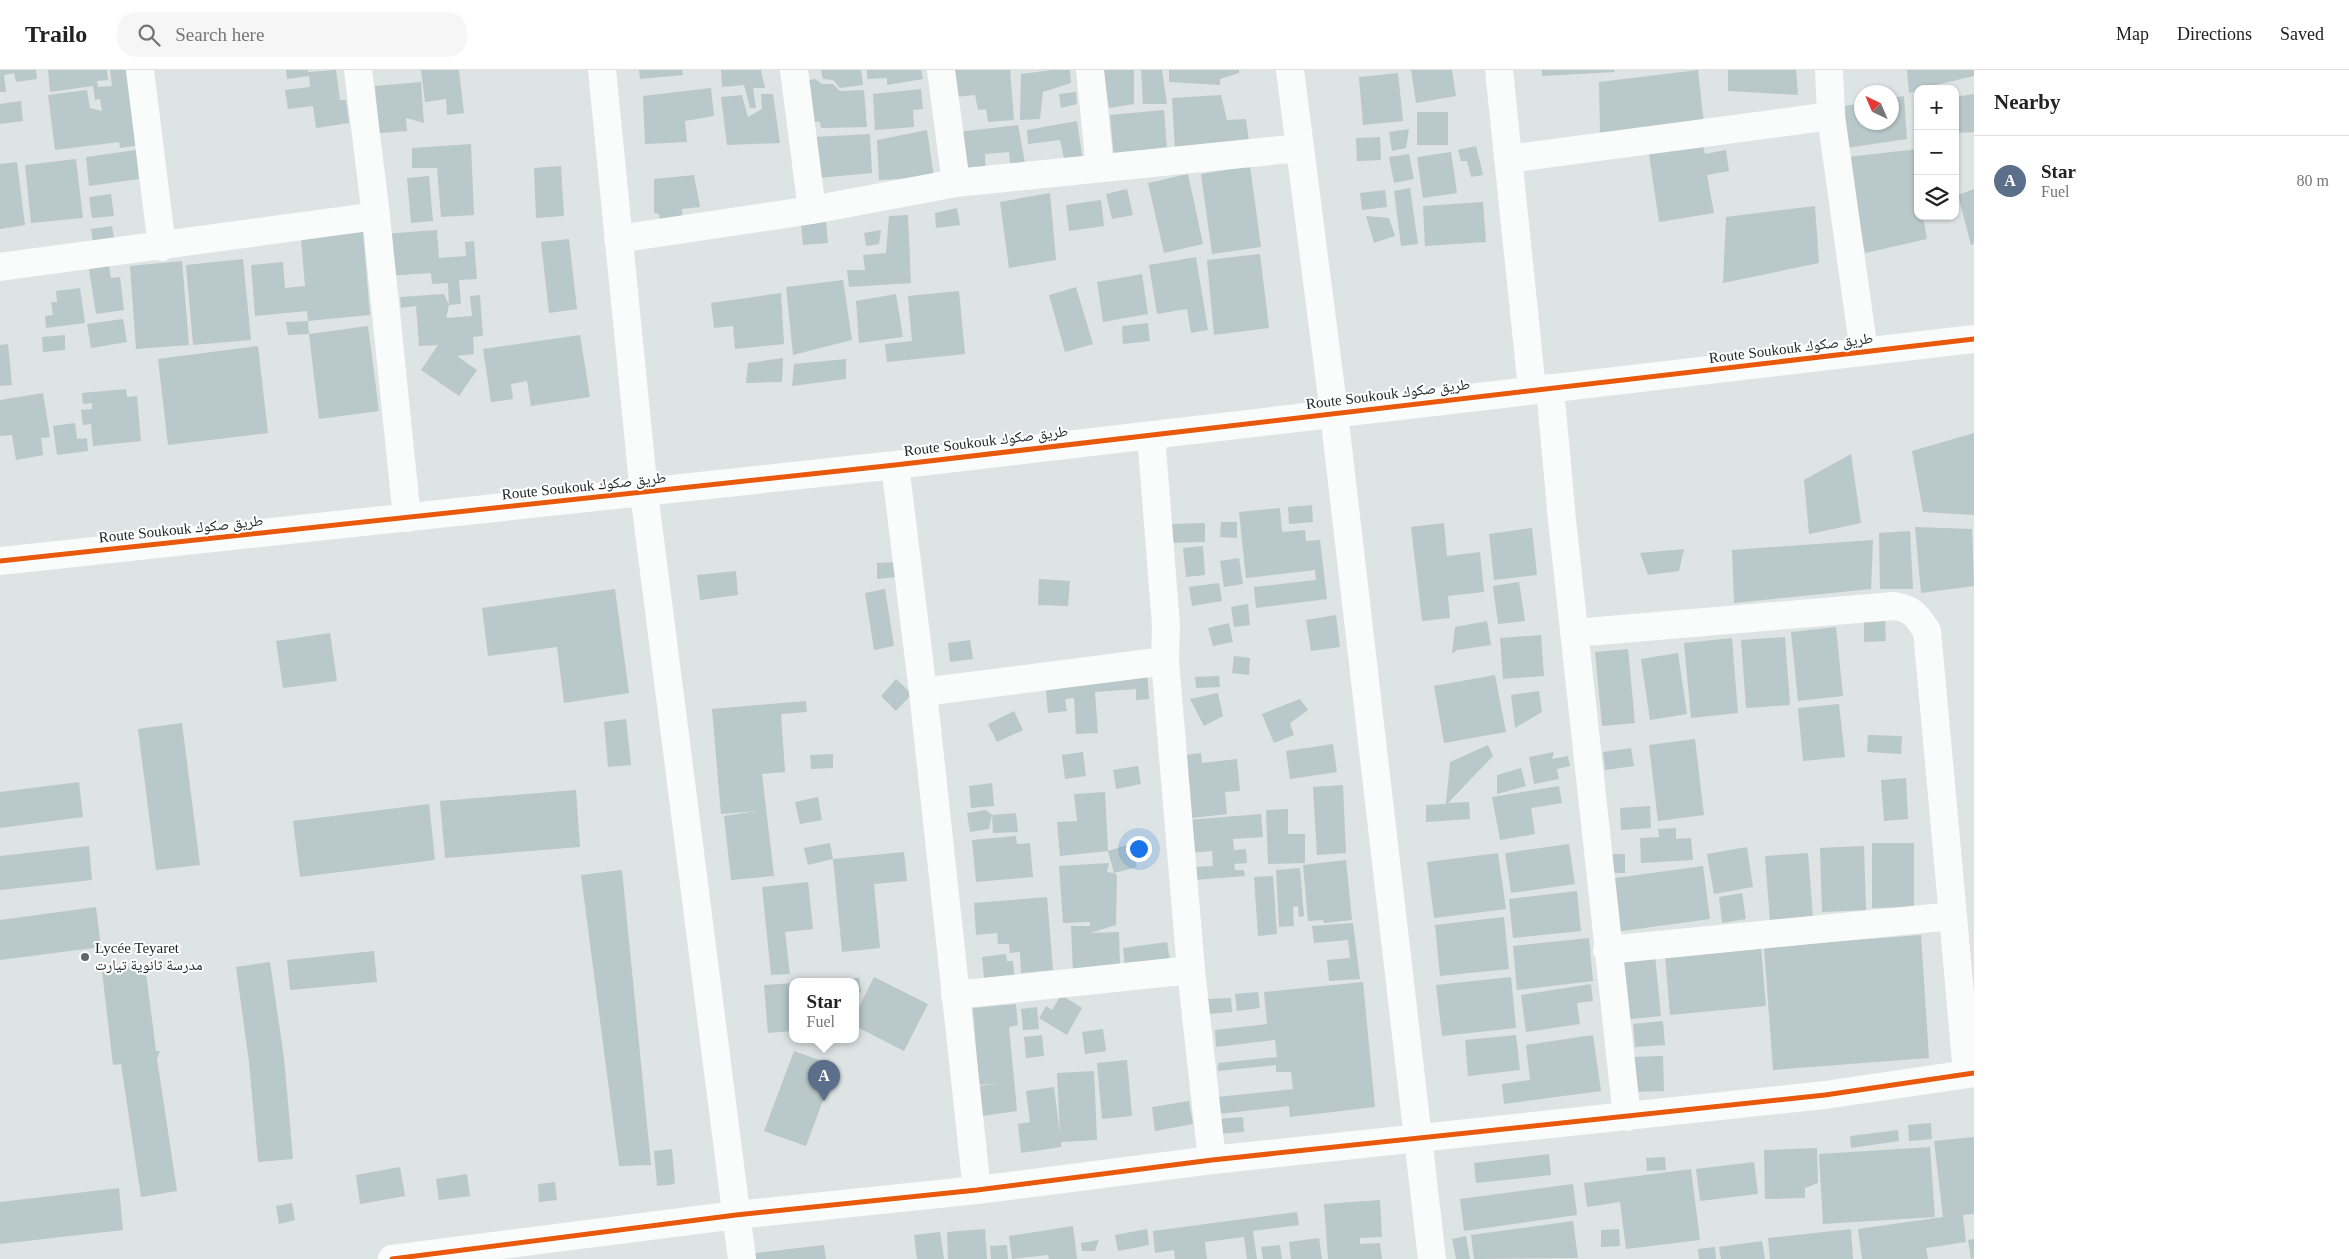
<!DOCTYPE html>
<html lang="en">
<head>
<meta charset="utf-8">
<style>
  body { margin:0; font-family:"Times New Roman","Noto Naskh Arabic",serif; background:#f6f6f6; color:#222 }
  .controls { position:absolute; right:15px; top:15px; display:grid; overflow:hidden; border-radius:10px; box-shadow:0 1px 4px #0004 }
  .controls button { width:45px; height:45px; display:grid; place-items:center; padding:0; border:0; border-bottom:1px solid #e0e0e0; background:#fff; color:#222; font:25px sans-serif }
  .compass { position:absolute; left:1854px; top:15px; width:45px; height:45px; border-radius:50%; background:#fff; box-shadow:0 1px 4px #0004; rotate:316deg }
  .you { position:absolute; left:1138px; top:778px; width:18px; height:18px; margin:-12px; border:4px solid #fff; border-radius:50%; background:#1a73e8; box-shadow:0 0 0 8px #1a73e833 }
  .badge { display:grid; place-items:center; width:32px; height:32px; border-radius:50%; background:#d93025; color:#fff; font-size:16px; font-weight:700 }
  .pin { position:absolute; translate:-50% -41px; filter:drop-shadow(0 1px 2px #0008) }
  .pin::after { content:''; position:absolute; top:26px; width:18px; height:15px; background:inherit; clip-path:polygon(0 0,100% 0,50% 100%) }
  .popup { position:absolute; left:789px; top:908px; width:70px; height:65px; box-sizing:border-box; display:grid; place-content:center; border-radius:10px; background:#fff; filter:drop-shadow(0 1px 4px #0005); font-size:16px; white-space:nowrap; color:#767676 }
  .popup b { font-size:19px; color:#222 }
  .popup::after { content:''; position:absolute; left:50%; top:100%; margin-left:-10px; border:10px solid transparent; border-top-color:#fff }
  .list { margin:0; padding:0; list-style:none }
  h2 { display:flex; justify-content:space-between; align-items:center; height:65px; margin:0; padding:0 20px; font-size:21px }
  h2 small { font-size:16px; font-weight:400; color:#767676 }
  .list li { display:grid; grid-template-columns:32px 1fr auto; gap:15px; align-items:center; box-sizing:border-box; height:90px; padding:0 20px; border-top:1px solid #e0e0e0 }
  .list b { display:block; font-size:19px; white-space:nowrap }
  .list p { margin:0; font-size:16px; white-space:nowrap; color:#767676 }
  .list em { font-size:16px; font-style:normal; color:#767676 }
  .icon { flex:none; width:28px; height:28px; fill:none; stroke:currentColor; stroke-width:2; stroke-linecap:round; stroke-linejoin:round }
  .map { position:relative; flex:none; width:1974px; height:1189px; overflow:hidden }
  header { display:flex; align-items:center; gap:30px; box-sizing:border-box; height:70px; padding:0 25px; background:#fff; border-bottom:1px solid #e0e0e0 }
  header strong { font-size:24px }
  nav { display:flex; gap:28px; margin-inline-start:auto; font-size:18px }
  .search { width:350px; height:45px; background:#f6f6f6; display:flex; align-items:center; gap:12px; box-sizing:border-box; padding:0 18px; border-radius:20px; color:#767676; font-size:19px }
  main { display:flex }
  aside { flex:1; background:#fff }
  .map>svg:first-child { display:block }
  .building { fill:#b9c8c9 }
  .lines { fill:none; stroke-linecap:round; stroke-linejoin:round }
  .minor { stroke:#fafbfb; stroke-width:28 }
  .cycleway-casing { stroke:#fff; stroke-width:8 }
  .cycleway { stroke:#e8590c; stroke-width:5 }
  .poi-dot { fill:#626666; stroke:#fff; stroke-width:2 }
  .labels { text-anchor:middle; stroke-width:4; stroke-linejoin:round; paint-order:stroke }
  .street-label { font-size:15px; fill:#1f2222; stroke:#fff }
  .poi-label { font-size:15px; fill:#1f2222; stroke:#fff; text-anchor:start }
</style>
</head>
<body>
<header>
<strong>Trailo</strong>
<div class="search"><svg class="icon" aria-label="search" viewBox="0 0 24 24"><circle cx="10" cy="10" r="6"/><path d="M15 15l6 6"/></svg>Search here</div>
<nav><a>Map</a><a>Directions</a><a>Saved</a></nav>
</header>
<main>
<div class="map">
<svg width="1974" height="1189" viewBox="0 0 1974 1189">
  <rect width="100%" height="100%" fill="#dee3e3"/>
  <path class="building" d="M0,0H36L37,9L16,12L14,3L4,5L6,22H0Z
    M48,0H107L108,10L97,11L98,17L112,16L110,0H131L141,75L120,78L119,72L55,80L48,25L87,20L90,38L102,41L100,29L95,30L93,16L50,22Z
    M286,0H308V2L336,0L340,30H346L349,53L316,58L313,36L288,39L285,20L310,17L309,6L287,9Z
    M421,0H459L464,43L447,45L446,29L425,32Z
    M639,0H682L683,5L640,9Z
    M721,0H761L765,18H753L756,38H750L744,15L722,17Z
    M821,0H861L863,15L840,18L833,10L823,9Z
    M867,0H921L923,9L887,15V8L867,9Z
    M953,0H1010L1014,50L988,52L986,39L978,40L975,25L955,27Z
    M1052,0H1070L1071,13L1043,22L1040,49L1020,50L1021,4Z
    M1103,0H1134V34L1109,38Z
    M1141,0H1162L1167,34H1143Z
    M1169,0H1239V3L1220,9V15L1169,12Z
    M1411,0H1452L1456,26L1416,33Z
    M1542,0H1614L1615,2L1542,6Z
    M1698,0L1704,54L1600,63L1599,12Z
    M1728,0H1796L1798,25L1728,21Z
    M1907,0H1974V6L1918,19V21L1909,23Z
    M1398,3L1403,51L1363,55L1359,7Z
    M815,9L822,14H833L840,21L864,20L867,57L821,58L820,52L810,51L806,11Z
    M421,12L424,53L406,48L407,61L379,63L375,16Z
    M711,18L714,46L685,51L687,72L645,74L643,26Z
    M921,19L923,39L913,40L914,57L875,60L873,24Z
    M1076,22L1077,34L1061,38L1059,24Z
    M761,24H773L780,73L727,75L721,27L742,25L748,47L762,39Z
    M1974,24V62L1955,63V27Z
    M1221,25L1227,50L1246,49L1249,72L1175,80L1172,28Z
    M1904,26L1907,69L1846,78L1845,36L1862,33V52H1892V28Z
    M21,31L23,51L0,54V34Z
    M1918,32V54H1916L1914,33Z
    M1164,40L1167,81L1114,89L1110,45Z
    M1417,42H1448V75H1417Z
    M1077,51L1083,92L1065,93L1060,70L1028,74L1027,60Z
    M1018,55L1026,98L1011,101L1009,82L985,84L986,107L964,108L958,62Z
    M1409,59L1406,78L1392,81L1389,62Z
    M927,60L934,107L879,110L877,70Z
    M870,64L872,103L818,108L814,67Z
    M1380,67L1381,90L1357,91L1356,68Z
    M471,74L474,145L441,147L437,98H412V78Z
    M1476,76L1483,105L1471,107L1467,91H1461L1458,80Z
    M1703,76L1705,84L1726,80L1729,101L1707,105L1714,143L1659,152L1649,84Z
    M1918,79V146H1923L1927,169L1865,183L1847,87Z
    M136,80L139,109L89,116L86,87Z
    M1451,82L1457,123L1423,128L1417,87Z
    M1409,84L1414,109L1394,113L1389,87Z
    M76,89L83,148L31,153L25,95Z
    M17,92L25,155L0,159V94Z
    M561,96L564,146L536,148L534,98Z
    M1250,96L1261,177L1212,184L1201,104Z
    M1188,104L1203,174L1164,183L1148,113Z
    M694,105L700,137L682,139L683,152L660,155L659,144L654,143V109Z
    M429,106L433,151L411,153L407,108Z
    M1410,118L1418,174L1401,176L1394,121Z
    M1127,119L1133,145L1112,149L1106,124Z
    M1974,119V174L1971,175L1958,125Z
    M1385,120L1387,137L1362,140L1360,123Z
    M1050,123L1056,190L1009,198L1000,132Z
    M111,124L114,146L92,148L89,127Z
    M1101,130L1104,156L1069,161L1066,135Z
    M1483,132L1486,172L1425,176L1423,136Z
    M1815,136L1819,193L1723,213L1726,147Z
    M957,138L960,155L936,158L935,143Z
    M908,145L911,213L849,217L847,200H865L863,185L886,183L889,146Z
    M1366,146L1389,148L1395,166L1374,173Z
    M826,152L828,173L803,175L801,154Z
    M112,156L114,168L93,172L91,159Z
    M437,160L439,188L466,186L465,172L474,171L477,209L459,210L461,234L449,235L446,248L472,246L470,226L480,225L483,266L473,267L474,284L457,286L477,300L459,326L421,300L438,275L419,276L416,236L401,238L400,227L444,224L449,235L448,213L432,214L431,203L386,206L383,164Z
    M881,160L879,174L866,176L864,163Z
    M363,162L370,245L308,251L307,241L255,246L251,195L283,192L285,218L305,216L301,168Z
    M569,169L577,239L549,243L541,172Z
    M1260,184L1269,258L1214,265L1207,190Z
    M1196,187L1208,260L1191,263L1187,239L1157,244L1149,195Z
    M243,189L251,270L193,275L186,195Z
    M182,191L189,275L136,279L130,196Z
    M109,196L111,208L120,207L124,240L96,244L89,199Z
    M1142,204L1148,244L1103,252L1097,212Z
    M843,210L852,270L793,285L786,217Z
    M1076,217L1093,274L1065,282L1049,225Z
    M80,218L85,253L46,258L45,246L53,245L51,232H57L56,221Z
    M959,221L965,284L887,292L885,274L912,271L908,226Z
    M781,223L784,274L735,279L733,256L714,258L711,233Z
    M896,224L903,267L859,273L856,231Z
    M123,249L127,272L91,278L87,254Z
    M308,251L309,264L288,265L286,252Z
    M1148,253L1150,271L1123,274L1122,256Z
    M368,256L379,341L319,349L309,264Z
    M65,265V280L43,282L42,267Z
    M580,265L590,327L531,336L527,311L511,314L513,329L491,332L483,279Z
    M8,274L12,315L0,316V275Z
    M258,276L268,363L168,375L158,289Z
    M783,288L782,312L746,313L748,293Z
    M846,289V309L792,316L794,294Z
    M126,319L127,327L137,326L141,371L93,376L91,354L83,355L81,340L92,339V333L83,334L82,323Z
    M43,323L50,367L41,368L43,385L16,390L12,365L0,366V330Z
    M75,353L77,369L87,368L88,381L57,385L53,356Z
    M1974,363V445L1923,442L1912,381Z
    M1851,384L1861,453L1809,464L1804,410Z
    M1312,435L1313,452L1289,454L1288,437Z
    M1280,438L1282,462L1305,460L1306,471L1320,470L1327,529L1256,538L1254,517L1316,510L1315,500L1246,508L1239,442Z
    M1221,452H1237V468L1220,467Z
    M1205,453V472L1169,473L1168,454Z
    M1444,453L1447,486L1480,482L1484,522L1448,526L1450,548L1422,551L1411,457Z
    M1915,457L1972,459L1974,516L1921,523Z
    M1532,458L1537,505L1494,510L1489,464Z
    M1910,461L1913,519H1880L1879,463Z
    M1873,470L1871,519L1734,533L1732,480Z
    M1203,476L1205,505L1186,507L1183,478Z
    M1684,479L1679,501L1648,505L1640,483Z
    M1239,488L1243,514L1224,517L1220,491Z
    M896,492L897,507L877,509V493Z
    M736,501L738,525L700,530L697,505Z
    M1039,509L1070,511L1068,536L1038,535Z
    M1519,512L1525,551L1498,554L1493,516Z
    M1219,513L1222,531L1192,536L1189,517Z
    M615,519L629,623L564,633L557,577L488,586L482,538Z
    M885,519L894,576L874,580L865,523Z
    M1248,534L1250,555L1234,557L1231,537Z
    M1336,545L1340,577L1311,581L1306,550Z
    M1487,551L1491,575L1457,580L1452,584L1455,557Z
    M1885,551L1886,571L1864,572V552Z
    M1229,553L1233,572L1213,576L1208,558Z
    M1836,557L1843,626L1798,631L1791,562Z
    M330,563L337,611L283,618L276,571Z
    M1541,565L1544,606L1503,609L1500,568Z
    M1785,567L1790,635L1746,638L1741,570Z
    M1732,568L1738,643L1691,648L1684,573Z
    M970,570L973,589L950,592L948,573Z
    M1628,579L1635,653L1602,656L1595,582Z
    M1678,583L1687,644L1650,650L1641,589Z
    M1234,586L1250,588L1249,605L1232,603Z
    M1147,602L1149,629L1136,630V619L1095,622L1098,663L1076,664L1074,628L1065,629L1067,641L1048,643L1045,610Z
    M1495,605L1506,662L1444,673L1434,616Z
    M1219,606L1220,617L1196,618L1195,607Z
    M896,609L912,624L896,641L881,626Z
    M1539,621L1542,642L1515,658L1511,625Z
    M1218,623L1223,646L1204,656L1190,629Z
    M1300,629L1308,640L1290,653L1294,665L1274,673L1262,644Z
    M806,631L807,642L781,644L785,702L762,704L774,806L731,810L724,746L758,741L721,744L712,639Z
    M1839,634L1845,687L1803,691L1798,638Z
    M1014,641L1023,660L997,672L988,654Z
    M626,649L631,695L608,697L604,652Z
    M182,653L200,795L156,800L138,659Z
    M1868,665L1902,666L1901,684L1867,682Z
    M1695,669L1704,745L1658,751L1649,675Z
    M1333,674L1337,702L1290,709L1286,681Z
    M1488,675L1493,686L1448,733L1469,732L1470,749L1426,752V735L1446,734L1450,692Z
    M1631,678L1634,696L1605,700L1603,682Z
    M1083,682L1086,706L1065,709L1062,685Z
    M1554,682L1552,689L1568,686L1570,696L1557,699L1559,709L1534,714L1529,687Z
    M1201,683L1202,693L1237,689L1240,721L1225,722L1227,744L1183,749L1177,686Z
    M833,684V698L811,699L810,685Z
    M1138,696L1141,714L1116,719L1113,700Z
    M1521,698L1526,716L1497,724V705Z
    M1906,708L1908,749L1884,751L1881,710Z
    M79,712L83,747L0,758V722Z
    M992,713L994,736L971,738L969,716Z
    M1343,715L1346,783L1317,785L1313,717Z
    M1559,716L1562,733L1531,738L1535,764L1500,770L1492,727Z
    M576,720L580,777L445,788L440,731Z
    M1105,722L1108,781L1060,786L1057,752L1077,751L1074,724Z
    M818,727L822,750L800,754L795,732Z
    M429,734L435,790L300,807L293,751Z
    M1650,736L1651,758L1621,760L1620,738Z
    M1288,739V764H1305V793L1268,794L1266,740Z
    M986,740L992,745L1016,743L1018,762L993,763L992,745L989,759L970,762L967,743Z
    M1261,744L1263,767L1233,769L1234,780L1246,779L1247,793L1234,794L1235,800H1244L1245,806L1195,810L1194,797L1213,796L1212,781L1189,783L1187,750Z
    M1676,758V769L1691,768L1693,790L1641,793L1640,768L1659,767L1658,759Z
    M1016,766L1017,774L1030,773L1033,807L976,812L972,770Z
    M830,773L833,789L904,782L907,811L874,814L880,878L842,882L833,789L808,795L804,778Z
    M1872,773H1914V837L1872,838Z
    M1130,774L1137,797L1114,803L1117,805L1116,855L1090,863L1119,862L1120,899L1073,902L1071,856H1090V852L1063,853L1059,796L1109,793L1107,802L1114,803L1108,781Z
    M1569,774L1575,814L1511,823L1505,783Z
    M89,776L92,810L0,820V786Z
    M1864,776L1866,840L1822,842L1820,778Z
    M1747,777L1753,817L1714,824L1707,784Z
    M1498,783L1506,839L1434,848L1427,792Z
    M1808,783L1813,848L1770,852L1765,786Z
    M1607,784H1625V803H1608Z
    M1346,790L1352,850L1324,853L1323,850L1308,851L1303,795Z
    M1703,796L1710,849L1615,862L1608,809Z
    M1300,798L1304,846L1299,847L1298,836L1293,837L1294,856L1279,857L1276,800Z
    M622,800L651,1095L619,1096L581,805Z
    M1273,806L1277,864L1258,866L1254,807Z
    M808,812L813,859L785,862L790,904L771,905L762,817Z
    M1577,821L1581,861L1513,868L1509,829Z
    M1742,823L1746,849L1722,853L1719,827Z
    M1047,827L1053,900L1021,903L1020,882L1010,883L1009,874H998L997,863L976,865L974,833Z
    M96,837L101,877L0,890V850Z
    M1504,847L1509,899L1440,906L1435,855Z
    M1353,853L1360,909L1329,911L1327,890L1350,888L1348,870L1314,873L1312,856Z
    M1921,865L1929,988L1773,1000L1764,877Z
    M1589,868L1593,911L1517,920L1513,876Z
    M1167,872L1170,891L1125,897L1123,878Z
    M1761,878L1766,936L1670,945L1665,886Z
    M374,881L377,912L290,920L287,890Z
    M1006,884L1007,891H1013L1015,913L985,917L982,887Z
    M1655,885L1661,946L1622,950L1616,889Z
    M270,892L284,988L293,1089L258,1092L249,992L236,897Z
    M145,895L156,981H160L157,989L177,1121L141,1127L121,994L113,995L102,901Z
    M874,907L928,934L904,981L855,956V945Z
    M1511,907L1516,958L1442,966L1436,915Z
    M859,908L861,922L855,923V912H817Z
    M1363,912L1375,1037L1290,1047L1289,1036L1219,1044L1217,1027L1293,1019L1291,1002H1276V995L1218,1001V993L1277,987L1275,970L1216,977L1215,960L1267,954L1264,922Z
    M793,913V961L768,963L764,915Z
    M1591,914L1593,931L1577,933L1580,954L1526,962L1521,925Z
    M1258,922L1260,938L1237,941L1235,924Z
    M1061,925L1082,938L1067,965L1039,948L1046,936L1052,940Z
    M1231,928L1232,942L1208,944L1207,929Z
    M1016,934L1018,955L1009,957L1017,1041L975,1047L972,1017L1000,1013L979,1015L973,938Z
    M1037,937L1039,959L1023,960L1021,939Z
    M1663,951L1665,975L1635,977L1633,954Z
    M1103,959L1106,981L1085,984L1082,962Z
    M1042,965L1044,986L1026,988L1024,967Z
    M1516,965L1520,1000L1468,1006L1465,970Z
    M1593,965L1601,1021L1504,1034L1502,1014L1530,1010L1526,975Z
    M794,981L836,996L806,1076L764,1061Z
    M1663,986L1664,1021L1631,1022L1630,987Z
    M1127,990L1132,1046L1102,1049L1097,993Z
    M1094,1001L1097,1070L1061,1072V1077L1021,1083L1018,1054L1030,1052L1026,1021L1054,1017L1060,1065L1057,1003Z
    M1189,1031L1193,1054L1155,1061L1152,1037Z
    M1243,1047L1244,1062L1218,1064L1217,1049Z
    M1931,1053L1932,1069L1909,1071L1908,1055Z
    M1898,1060L1899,1071L1851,1078L1850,1066Z
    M1974,1067V1144L1963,1145L1966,1172L1926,1178L1928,1189H1862L1858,1159L1943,1147L1934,1071Z
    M1930,1077L1935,1147L1823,1154L1819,1084Z
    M1817,1078L1818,1113L1805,1118V1128L1765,1129L1764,1080Z
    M672,1079L675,1114L657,1116L654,1081Z
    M1549,1084L1551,1105L1476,1113L1474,1093Z
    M1665,1087L1666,1100L1647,1101L1646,1088Z
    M1754,1092L1758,1124L1700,1131L1696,1099Z
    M400,1097L405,1126L360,1134L356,1105Z
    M1691,1099L1700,1170L1626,1179L1620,1132L1587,1137L1584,1113Z
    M467,1104L470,1126L439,1130L436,1109Z
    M555,1112L557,1130L539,1132L538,1114Z
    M1573,1114L1577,1145L1464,1161L1460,1129Z
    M119,1118L123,1160L0,1174V1132Z
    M1380,1130L1382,1167L1360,1168V1174L1380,1173L1382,1189H1328L1324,1134Z
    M292,1133L295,1150L279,1154L276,1136Z
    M1297,1142L1299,1155L1253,1161L1257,1189H1247L1244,1167L1205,1172L1207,1189H1175L1174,1180L1155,1183L1153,1161Z
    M1573,1151L1578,1188L1474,1189L1471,1165Z
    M1073,1156L1077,1189H1049L1048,1185L1012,1189L1009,1166Z
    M985,1159L987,1189H948L947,1162Z
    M1147,1159L1149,1175L1118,1181L1115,1165Z
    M1619,1159L1620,1176L1601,1177V1160Z
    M1851,1159L1853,1189H1770L1768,1168Z
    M940,1162L944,1189H917L914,1165Z
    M1466,1166L1470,1189H1456L1452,1169Z
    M1319,1168L1322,1189H1291L1289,1172Z
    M1974,1169V1188L1971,1189L1968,1170Z
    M1099,1170L1095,1181H1082L1081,1173Z
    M1762,1171L1765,1189H1721L1719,1177Z
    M824,1175L826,1189H749L748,1184Z
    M1007,1175L1008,1189H991L990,1176Z
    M1280,1175L1282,1189H1263L1261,1177Z
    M1715,1177L1716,1189H1699L1698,1179Z"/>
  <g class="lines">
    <path class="minor" d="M140,0L162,177
      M358,0L376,146L407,448
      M602,0L644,423L742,1189
      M794,0L812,140
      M941,0L956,113
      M1090,0L1100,98
      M1290,0L1334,343L1432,1189
      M1499,0L1532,319
      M1829,0L1831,46L1864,282
      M1508,89L1831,46
      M618,169L812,140L956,113L1300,78
      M0,197L376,146
      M1550,318L1562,450L1627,1047
      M1151,365L1166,555L1165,591L1191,900L1212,1090
      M895,395L923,622L977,1120
      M0,491L895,395L1974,269
      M1574,563L1894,536C1913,539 1916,545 1927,561L1953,846
      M923,622L1165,591
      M1607,880L1953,846L1967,1003
      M955,925L1191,900
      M392,1189L736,1145L977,1120L1212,1090L1825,1025L1974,1003"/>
    <g class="cycleway-casing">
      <path id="cycleway" d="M0,491L895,395L1974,269
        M392,1189L736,1145L977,1120L1212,1090L1825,1025L1974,1003"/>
    </g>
    <use href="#cycleway" class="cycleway"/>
  </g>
  <circle class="poi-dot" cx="85" cy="887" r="5"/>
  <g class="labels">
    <g class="street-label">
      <text transform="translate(1791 278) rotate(-7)" y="5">Route Soukouk طريق صكوك</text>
      <text transform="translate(1388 324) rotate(-7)" y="5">Route Soukouk طريق صكوك</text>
      <text transform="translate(986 371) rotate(-7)" y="5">Route Soukouk طريق صكوك</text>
      <text transform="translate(584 416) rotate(-6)" y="5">Route Soukouk طريق صكوك</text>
      <text transform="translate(181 459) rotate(-6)" y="5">Route Soukouk طريق صكوك</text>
    </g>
    <g class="poi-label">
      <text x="95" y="883">Lycée Teyaret<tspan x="95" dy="17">مدرسة ثانوية تيارت</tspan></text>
    </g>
  </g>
</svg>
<div class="controls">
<button>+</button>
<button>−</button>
<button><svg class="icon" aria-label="layers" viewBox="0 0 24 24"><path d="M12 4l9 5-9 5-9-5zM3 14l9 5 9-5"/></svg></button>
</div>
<svg class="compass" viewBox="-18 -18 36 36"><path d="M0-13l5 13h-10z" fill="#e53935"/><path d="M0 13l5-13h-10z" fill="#767676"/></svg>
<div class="you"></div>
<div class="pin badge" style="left:824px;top:1031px;background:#5c6f8a">A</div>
<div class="popup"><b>Star</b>Fuel</div>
</div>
<aside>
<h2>Nearby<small></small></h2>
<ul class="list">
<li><span class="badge" style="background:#5c6f8a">A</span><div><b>Star</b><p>Fuel</p></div><em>80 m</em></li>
</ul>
</aside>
</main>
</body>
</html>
